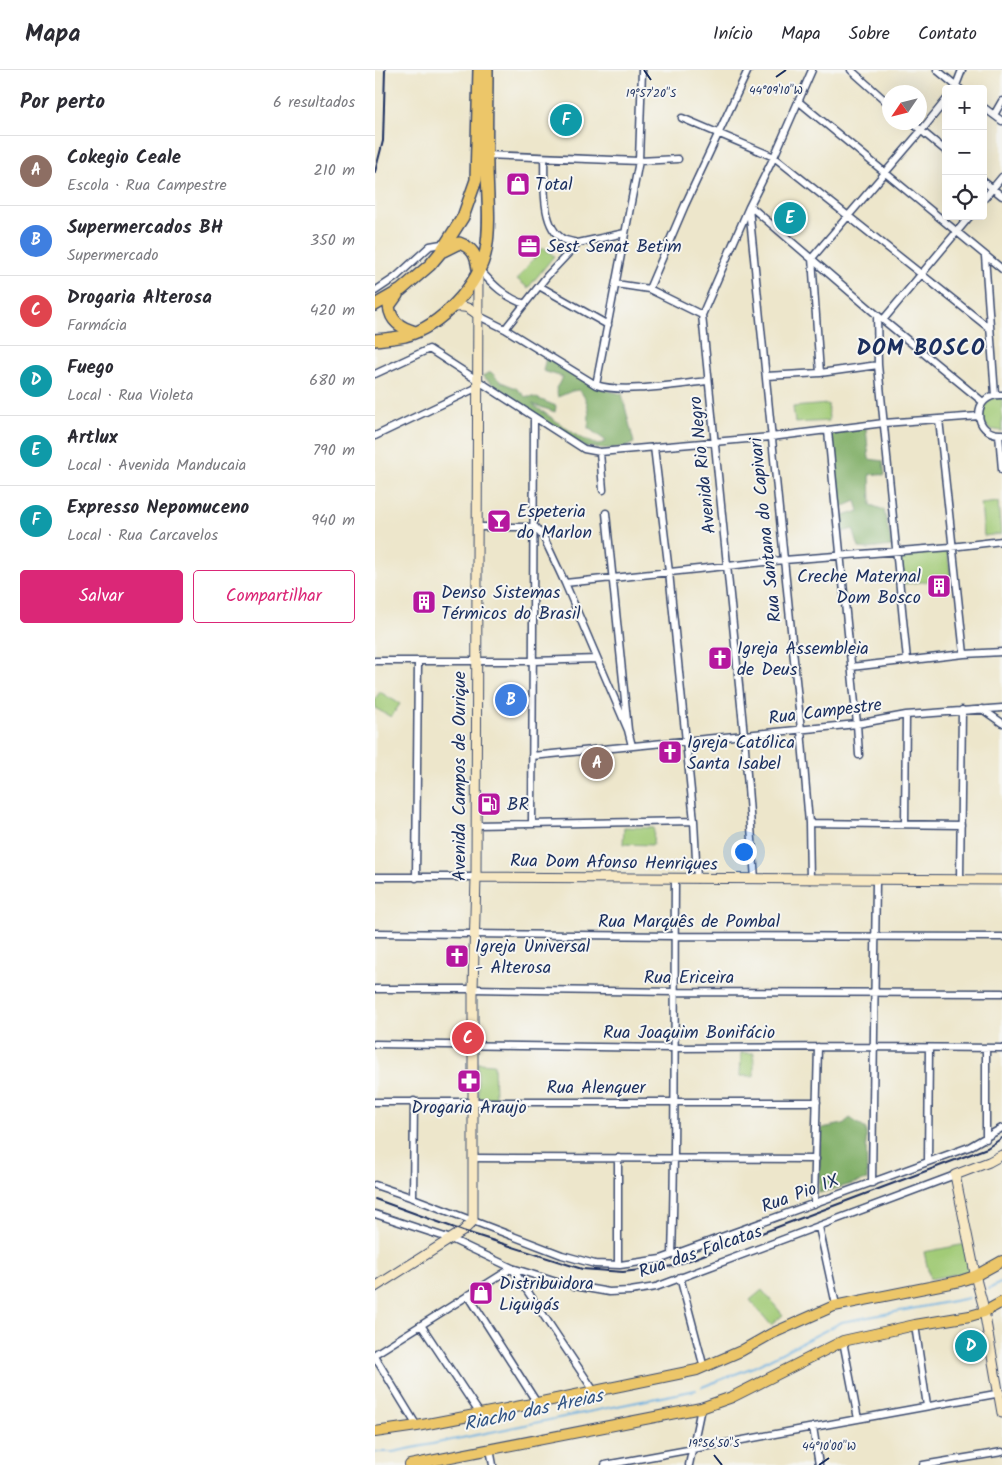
<!DOCTYPE html>
<html lang="pt">
<head>
<meta charset="utf-8">
<style>
  body { margin:0; font-family:Kalam,sans-serif; background:#f7f7f7; color:#2b2b33 }
  .controls { position:absolute; right:15px; top:15px; display:grid; overflow:hidden; border-radius:5px; box-shadow:0 5px 20px #0002 }
  .controls button { width:45px; height:45px; display:grid; place-items:center; padding:0; border:0; border-bottom:1px solid #e1e1e2; background:#fff; color:#2b2b33; font:25px sans-serif }
  .compass { position:absolute; left:507px; top:15px; width:45px; height:45px; border-radius:50%; background:#fff; box-shadow:0 5px 20px #0002; rotate:235deg }
  .you { position:absolute; left:368px; top:781px; width:18px; height:18px; margin:-12px; border:4px solid #fff; border-radius:50%; background:#1a73e8; box-shadow:0 0 0 8px #1a73e833 }
  .badge { display:grid; place-items:center; width:32px; height:32px; border-radius:50%; background:#db2777; color:#fff; font-size:16px; font-weight:700 }
  .pin { position:absolute; translate:-50% -50%; border:2px solid #fff; box-shadow:0 1px 5px #0006 }
  .list { margin:0; padding:0; list-style:none }
  h2 { display:flex; justify-content:space-between; align-items:center; height:65px; margin:0; padding:0 20px; font-size:21px }
  h2 small { font-size:16px; font-weight:400; color:#7c7c81 }
  .list li { display:grid; grid-template-columns:32px 1fr auto; gap:15px; align-items:center; box-sizing:border-box; height:70px; padding:0 20px; border-top:1px solid #e1e1e2 }
  .list b { display:block; font-size:19px; white-space:nowrap }
  .list p { margin:0; font-size:16px; white-space:nowrap; color:#7c7c81 }
  .list em { font-size:16px; font-style:normal; color:#7c7c81 }
  .actions { display:flex; gap:10px; padding:15px 20px }
  .actions a { flex:1; padding:11px 0; border:1px solid #db2777; border-radius:5px; text-align:center; font-size:18px; color:#db2777 }
  .actions .main { background:#db2777; color:#fff }
  .icon { flex:none; width:28px; height:28px; fill:none; stroke:currentColor; stroke-width:2; stroke-linecap:round; stroke-linejoin:round }
  .map { position:relative; flex:none; width:627px; height:1395px; overflow:hidden }
  header { display:flex; align-items:center; gap:30px; box-sizing:border-box; height:70px; padding:0 25px; background:#fff; border-bottom:1px solid #e1e1e2 }
  header strong { font-size:24px }
  nav { display:flex; gap:28px; margin-inline-start:auto; font-size:18px }
  main { display:flex }
  aside { flex:1; background:#fff }
  .map>svg:first-child { display:block }
  .green { fill:#a2cb77; stroke:#5e7d6a }
  .forest { fill:#81af68; stroke:#4e6f63 }
  .lines { fill:none; stroke-linecap:round; stroke-linejoin:round }
  .stream { stroke:#69aedf; stroke-width:2 }
  .street-casing { stroke:#3a4a6e; stroke-width:9 }
  .secondary-casing { stroke:#3a4a6e; stroke-width:11 }
  .primary-casing { stroke:#3a4a6e; stroke-width:12 }
  .highway-casing { stroke:#3a4a6e; stroke-width:14 }
  .street { stroke:#fff; stroke-width:6 }
  .secondary { stroke:#f7e8c3; stroke-width:9 }
  .primary { stroke:#ecc669; stroke-width:10 }
  .highway { stroke:#ecc669; stroke-width:11 }
  .rail { stroke:#1b2f5e; stroke-width:2 }
  .ticks { fill:none; stroke:#1b2f5e; stroke-width:2 }
  .labels { text-anchor:middle; stroke-width:4; stroke-linejoin:round; paint-order:stroke }
  .poi-label { font-size:18px; fill:#1b2f5e; stroke:#f6f6f2; text-anchor:start }
  .street-label { font-size:18px; fill:#1b2f5e; stroke:#f6f6f2 }
  .water-label { font-size:19px; font-style:italic; fill:#325585; stroke:#f6f6f2 }
  .district-label { font-size:22px; font-weight:bold; letter-spacing:1px; fill:#1b2f5e; stroke:#f6f6f2 }
  .ticks-label { font-size:12px; text-anchor:middle; fill:#1b2f5e; stroke:#f6f6f2; stroke-width:4; stroke-linejoin:round; paint-order:stroke }
</style>
</head>
<body>
<header>
<strong>Mapa</strong>
<nav><a>Início</a><a>Mapa</a><a>Sobre</a><a>Contato</a></nav>
</header>
<main>
<aside>
<h2>Por perto<small>6 resultados</small></h2>
<ul class="list">
<li><span class="badge" style="background:#8d6e63">A</span><div><b>Cokegio Ceale</b><p>Escola · Rua Campestre</p></div><em>210 m</em></li>
<li><span class="badge" style="background:#3f7fe0">B</span><div><b>Supermercados BH</b><p>Supermercado</p></div><em>350 m</em></li>
<li><span class="badge" style="background:#e0444e">C</span><div><b>Drogaria Alterosa</b><p>Farmácia</p></div><em>420 m</em></li>
<li><span class="badge" style="background:#0f9aa8">D</span><div><b>Fuego</b><p>Local · Rua Violeta</p></div><em>680 m</em></li>
<li><span class="badge" style="background:#0f9aa8">E</span><div><b>Artlux</b><p>Local · Avenida Manducaia</p></div><em>790 m</em></li>
<li><span class="badge" style="background:#0f9aa8">F</span><div><b>Expresso Nepomuceno</b><p>Local · Rua Carcavelos</p></div><em>940 m</em></li>
</ul>
<div class="actions"><a class="main">Salvar</a><a>Compartilhar</a></div>
</aside>
<div class="map">
<svg width="627" height="1395" viewBox="0 0 627 1395">
  <rect width="100%" height="100%" fill="#f6f6f2"/>
  <filter id="ink" filterUnits="userSpaceOnUse"><feTurbulence type="fractalNoise" baseFrequency=".02" numOctaves="2"/><feDisplacementMap in="SourceGraphic" scale="10" xChannelSelector="R" yChannelSelector="G"/><feConvolveMatrix kernelMatrix="1 2 1 2 8 2 1 2 1" color-interpolation-filters="sRGB"/></filter>
  <filter id="wash" filterUnits="userSpaceOnUse"><feTurbulence type="fractalNoise" baseFrequency=".0096" numOctaves="4" result="noise"/><feDisplacementMap in="SourceGraphic" scale="20" xChannelSelector="R" yChannelSelector="G"/><feGaussianBlur stdDeviation="1.12" result="paint"/><feColorMatrix in="noise" values="0 0 0 0 0 0 0 0 0 0 0 0 0 0 0 0 0 1.4 0 .05"/><feComposite in="paint" operator="in"/></filter>
  <g filter="url(#wash)">
    <rect width="100%" height="100%" fill="#ede6cb"/>
    <path class="green" d="M168,177L179,186L153,218L142,209Z
      M618,328H627V361L614,359C604,345 604,338 618,328Z
      M453,334L454,351L420,353L418,337Z
      M623,432L626,464L609,466L606,434Z
      M572,479L576,509L528,514L525,484Z
      M5,622L25,634L16,647L0,638V629Z
      M249,757L279,758L278,775L248,774Z
      M366,983H379V1006H365Z
      M103,993L119,994L120,1028H103Z
      M591,1174L596,1201L555,1209L549,1182Z
      M387,1220L408,1245L396,1255L375,1230Z"/>
    <path class="forest" d="M171,287L230,320L247,324L259,373L251,377L229,379L210,377L162,347L107,306L116,302L126,312L141,318L151,327H159L181,336L180,342L157,334L204,367L223,375L231,371L213,358C215,344 214,330 204,320L197,321L183,327L181,318L188,307L168,301Z
      M491,358L494,389L508,391L510,405L495,404L496,435L509,440L517,476L493,479L484,478L478,459L468,462L466,447L484,441L481,431L465,438L455,364Z
      M475,1048L491,1059L492,1110L444,1123L445,1075L447,1058L468,1054Z"/>
    <g class="lines">
      <path class="stream" d="M614,1219L627,1212
        M327,1317L381,1296L467,1252L594,1228
        M0,1382H18L321,1320"/>
    </g>
  </g>
  <g filter="url(#ink)">
    <g class="lines">
      <g class="street-casing">
        <path id="street" d="M476,0L514,34
          M562,0L585,19
          M580,18L587,0
          M423,31L627,199
          M608,37L627,51
          M619,45L627,31
          M307,48L399,87L614,258
          M536,52L571,81
          M111,85L264,91L303,89
          M169,88C170,111 165,156 188,169C192,171 199,172 203,173
          M608,111L627,126
          M608,130L627,107
          M375,136L502,245L608,332
          M374,138L426,660L434,753L435,810
          M610,186L620,325
          M104,199C117,214 131,228 150,234
          M241,214L274,219L327,245
          M164,216L233,255
          M274,219L310,135L373,0
          M0,221L21,207L55,176L72,173
          M502,245L503,295L532,590
          M104,246L130,259L221,315C248,324 303,314 333,311
          M508,250L595,146
          M130,259L172,206L203,173L250,163
          M445,303L437,188L546,61L571,30
          M0,304L54,279L209,379L225,382L396,367L509,353L604,346
          M391,306L445,303L503,295
          M221,315L264,91L267,0
          M627,325C596,323 597,366 627,364
          M564,349L589,584
          M453,361L482,654L484,685
          M624,364L627,400
          M0,366L103,317
          M279,377L294,502L319,751L322,809
          M225,382L228,420
          M231,443L253,660L257,676
          M102,457H160L169,468L190,513L253,660
          M190,513L409,490L576,477L627,471
          M0,591H158L222,589
          M476,597L589,584L627,582
          M607,639L627,653
          M157,686L482,654L531,645L627,638
          M434,753L586,755
          M157,754L159,348
          M530,754L531,645
          M101,755L319,751
          M0,807H101
          M41,808L43,591
          M380,809L369,665L327,245L374,137L399,87L437,0
          M585,809L587,640
          M0,863L299,866L627,867
          M0,919H98L299,922L627,923
          M0,974L298,978L498,977L627,978
          M0,1032H442
          M611,1069V978
          M98,1088L441,1089
          M243,1088V1195
          M553,1091L554,978
          M497,1113L501,811
          M0,1115L38,1128L187,1185L220,1194L245,1195L286,1189L594,1077L627,1058
          M38,1128L39,1031
          M439,1134L443,977
          M0,1144L76,1169L137,1198L188,1214L234,1222L255,1221L281,1217L580,1105
          M444,1157L461,1235
          M297,1185C301,1060 299,934 300,809
          M305,1207L329,1298
          M93,1225L162,1333
          M46,1255L105,1344
          M540,1255L552,1336
          M468,1271L483,1349
          M0,1284L137,1198L219,1321
          M0,1287L42,1356
          M438,1357L444,1395
          M115,1379L118,1395
          M230,1395L626,1323
          M314,1395L326,1338
          M548,1395L627,1382"/>
      </g>
      <g class="secondary-casing">
        <path id="secondary" d="M75,238C89,235 94,237 104,246
          M101,807L627,810
          M627,1085L614,1092L580,1105L602,1213L608,1235L627,1343
          M0,1217L88,1161L98,1151V919L101,807L103,200"/>
      </g>
      <g class="primary-casing">
        <path id="primary" d="M0,1362L42,1356L162,1333L322,1300L366,1281L396,1264L459,1236L585,1211L600,1206L627,1191
          M35,1395L326,1338L357,1327L468,1271L540,1255L595,1246L609,1242L627,1232"/>
      </g>
      <g class="highway-casing">
        <path id="highway" d="M68,181L84,173C98,178 101,185 103,199
          M22,225L14,236C16,252 25,257 40,262
          M0,235L26,220L55,195L65,183L88,147L101,110L104,0
          M0,270C10,269 20,268 30,266C65,257 104,215 111,180C116,152 112,123 112,96C111,64 112,32 112,0"/>
      </g>
      <use href="#street" class="street"/>
      <use href="#secondary" class="secondary"/>
      <use href="#primary" class="primary"/>
      <use href="#highway" class="highway"/>
      <path class="rail" d="M0,102L8,71L10,0
        M0,1129L88,1161L207,1199L248,1202L299,1196L612,1078L627,1068"/>
    </g>
  </g>
  <path class="ticks" d="M269,0L276,10M401,7L411,0M339,1385L347,1395M444,1395L454,1388"/>
  <defs>
    <g id="shop-square" transform="scale(1.25)"><rect x="-9" y="-9" width="18" height="18" rx="4" fill="#b5179e" stroke="#f6f6f2"/><path d="M-5-2.5h2.3a2.7 3.5 0 0 1 5.4 0H5L5.5 6h-11ZM-1.5-2.5h3a1.5 2.3 0 0 0-3 0Z" fill="#fff"/></g>
    <g id="office-square" transform="scale(1.25)"><rect x="-9" y="-9" width="18" height="18" rx="4" fill="#b5179e" stroke="#f6f6f2"/><path d="M-6-3h4V-5.5h4V-3h4V5H-6ZM-1-4.5V-3h2v-1.5ZM-6 0V1H6V0Z" fill="#fff"/></g>
    <g id="bar-square" transform="scale(1.25)"><rect x="-9" y="-9" width="18" height="18" rx="4" fill="#b5179e" stroke="#f6f6f2"/><path d="M-6-5H6L.8 .8V4.5H3.5V6h-7V4.5H-.8V.8Z" fill="#fff"/></g>
    <g id="building-square" transform="scale(1.25)"><rect x="-9" y="-9" width="18" height="18" rx="4" fill="#b5179e" stroke="#f6f6f2"/><path d="M-4-6H4V6H1V3H-1V6H-4ZM-2.5-4.3h1.7v1.8h-1.7ZM.8-4.3h1.7v1.8H.8ZM-2.5-1h1.7V.8h-1.7ZM.8-1h1.7V.8H.8Z" fill="#fff"/></g>
    <g id="church-square" transform="scale(1.25)"><rect x="-9" y="-9" width="18" height="18" rx="4" fill="#b5179e" stroke="#f6f6f2"/><path d="M-1.2-6h2.4v3.5h3.3v2.4h-3.3V6h-2.4V-.1h-3.3v-2.4h3.3Z" fill="#fff"/></g>
    <g id="fuel-square" transform="scale(1.25)"><rect x="-9" y="-9" width="18" height="18" rx="4" fill="#b5179e" stroke="#f6f6f2"/><path d="M-5.5-6h7V0h2V4h1.3V-2.5L3-4.5l.8-.8L6-3V5H2.5V1h-1V6h-7ZM-4.2-4.7v3.2H.2V-4.7Z" fill="#fff"/></g>
    <g id="pharmacy-square" transform="scale(1.25)"><rect x="-9" y="-9" width="18" height="18" rx="4" fill="#b5179e" stroke="#f6f6f2"/><path d="M-2-6h4v4h4v4h-4v4h-4v-4h-4v-4h4Z" fill="#fff"/></g>
  </defs>
  <g fill-rule="evenodd">
    <use href="#shop-square" x="143" y="114"/>
    <use href="#office-square" x="154" y="176"/>
    <use href="#bar-square" x="124" y="451"/>
    <use href="#building-square" x="564" y="516"/>
    <use href="#building-square" x="49" y="532"/>
    <use href="#church-square" x="345" y="588"/>
    <use href="#church-square" x="295" y="682"/>
    <use href="#fuel-square" x="114" y="734"/>
    <use href="#church-square" x="82" y="886"/>
    <use href="#pharmacy-square" x="94" y="1011"/>
    <use href="#shop-square" x="106" y="1223"/>
  </g>
  <g class="labels">
    <g class="poi-label">
      <text x="160" y="120">Total</text>
      <text x="172" y="182">Sest Senat Betim</text>
      <text x="142" y="447">Espeteria<tspan x="142" dy="21">do Marlon</tspan></text>
      <text x="546" y="512" text-anchor="end">Creche Maternal<tspan x="546" dy="21">Dom Bosco</tspan></text>
      <text x="66" y="528">Denso Sistemas<tspan x="66" dy="21">Térmicos do Brasil</tspan></text>
      <text x="362" y="584">Igreja Assembleia<tspan x="362" dy="21">de Deus</tspan></text>
      <text x="312" y="678">Igreja Católica<tspan x="312" dy="21">Santa Isabel</tspan></text>
      <text x="132" y="740">BR</text>
      <text x="100" y="882">Igreja Universal<tspan x="100" dy="21">- Alterosa</tspan></text>
      <text x="94" y="1043" text-anchor="middle">Drogaria Araujo</text>
      <text x="124" y="1219">Distribuidora<tspan x="124" dy="21">Liquigás</tspan></text>
    </g>
    <g class="street-label">
      <text transform="translate(327 395) rotate(-96)" y="6">Avenida Rio Negro</text>
      <text transform="translate(390 460) rotate(-96)" y="6">Rua Santana do Capivari</text>
      <text transform="translate(450 641) rotate(-7)" y="6">Rua Campestre</text>
      <text transform="translate(84 706) rotate(-90)" y="6">Avenida Campos de Ourique</text>
      <text transform="translate(239 792) rotate(1)" y="6">Rua Dom Afonso Henriques</text>
      <text x="314" y="857">Rua Marquês de Pombal</text>
      <text x="314" y="913">Rua Ericeira</text>
      <text x="314" y="968">Rua Joaquim Bonifácio</text>
      <text x="221" y="1023">Rua Alenquer</text>
      <text transform="translate(425 1123) rotate(-20)" y="6">Rua Pio IX</text>
      <text transform="translate(325 1181) rotate(-19)" y="6">Rua das Falcatas</text>
    </g>
    <g class="water-label">
      <text transform="translate(158 1339) rotate(-12)" y="7">Riacho das Areias</text>
    </g>
    <g class="district-label">
      <text x="546" y="285">DOM BOSCO</text>
    </g>
  </g>
  <g class="ticks-label">
    <text x="401" y="24">44°09'10"W</text>
    <text x="276" y="27">19°57'20"S</text>
    <text x="339" y="1377">19°56'50"S</text>
    <text x="454" y="1380">44°10'00"W</text>
  </g>
</svg>
<div class="controls">
<button>+</button>
<button>−</button>
<button><svg class="icon" aria-label="locate" viewBox="0 0 24 24"><circle cx="12" cy="12" r="6"/><path d="M12 2v4M12 18v4M2 12h4M18 12h4"/></svg></button>
</div>
<svg class="compass" viewBox="-18 -18 36 36"><path d="M0-13l5 13h-10z" fill="#e53935"/><path d="M0 13l5-13h-10z" fill="#7c7c81"/></svg>
<div class="you"></div>
<div class="pin badge" style="left:222px;top:693px;background:#8d6e63">A</div>
<div class="pin badge" style="left:136px;top:630px;background:#3f7fe0">B</div>
<div class="pin badge" style="left:93px;top:968px;background:#e0444e">C</div>
<div class="pin badge" style="left:596px;top:1276px;background:#0f9aa8">D</div>
<div class="pin badge" style="left:415px;top:148px;background:#0f9aa8">E</div>
<div class="pin badge" style="left:191px;top:50px;background:#0f9aa8">F</div>
</div>
</main>
</body>
</html>
